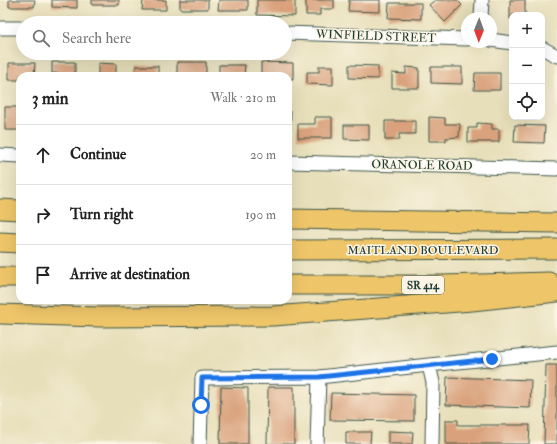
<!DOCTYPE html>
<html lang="en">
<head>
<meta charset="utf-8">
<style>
  body { margin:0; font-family:"IM FELL Double Pica",serif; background:#f6f6f6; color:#222 }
  .controls { position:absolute; right:12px; top:12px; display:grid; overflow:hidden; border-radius:8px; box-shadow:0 4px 16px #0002 }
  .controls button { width:36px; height:36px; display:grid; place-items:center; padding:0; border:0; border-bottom:1px solid #e0e0e0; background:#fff; color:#222; font:20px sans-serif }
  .compass { position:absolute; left:461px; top:12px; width:36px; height:36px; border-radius:50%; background:#fff; box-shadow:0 4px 16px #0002; rotate:181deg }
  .stop { position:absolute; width:12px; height:12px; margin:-9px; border:3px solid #1a73e8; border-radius:50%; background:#fff }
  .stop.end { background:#1a73e8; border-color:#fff; box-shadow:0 1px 4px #0008 }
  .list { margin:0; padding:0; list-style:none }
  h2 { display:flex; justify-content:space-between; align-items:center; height:52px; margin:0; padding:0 16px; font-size:17px }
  h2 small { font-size:13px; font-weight:400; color:#767676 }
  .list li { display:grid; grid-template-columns:26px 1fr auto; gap:12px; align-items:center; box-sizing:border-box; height:60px; padding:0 16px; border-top:1px solid #e0e0e0 }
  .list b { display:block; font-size:15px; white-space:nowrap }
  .list em { font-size:13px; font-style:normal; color:#767676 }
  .icon { flex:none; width:22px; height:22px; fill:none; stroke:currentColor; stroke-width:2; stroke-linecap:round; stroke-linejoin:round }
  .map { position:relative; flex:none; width:557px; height:444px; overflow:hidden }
  .search { position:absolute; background:#fff; box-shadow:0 4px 16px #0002; left:16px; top:16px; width:276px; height:44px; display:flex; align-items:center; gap:10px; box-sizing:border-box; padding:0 14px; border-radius:22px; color:#767676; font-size:15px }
  .panel { position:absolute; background:#fff; box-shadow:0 4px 16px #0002; left:16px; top:72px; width:276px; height:232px; border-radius:12px }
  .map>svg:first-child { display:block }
  .building { fill:#d9a17b }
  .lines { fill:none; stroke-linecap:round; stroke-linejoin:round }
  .minor-casing { stroke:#3d5548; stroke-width:15 }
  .highway-casing { stroke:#3d5548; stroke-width:21 }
  .minor { stroke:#fff; stroke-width:13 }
  .highway { stroke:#eec569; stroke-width:19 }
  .route { stroke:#1a73e8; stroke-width:5 }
  .labels { text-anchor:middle; stroke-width:3; stroke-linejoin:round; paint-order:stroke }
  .shield { fill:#fcf5e5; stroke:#617469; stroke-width:1 }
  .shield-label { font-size:11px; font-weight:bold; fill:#1f3d34 }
  .street-label { font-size:12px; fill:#1f3d34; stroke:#fcf5e5 }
</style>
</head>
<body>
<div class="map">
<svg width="557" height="444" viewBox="0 0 557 444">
  <rect width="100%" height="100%" fill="#fcf5e5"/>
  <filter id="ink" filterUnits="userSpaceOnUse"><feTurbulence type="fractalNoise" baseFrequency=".025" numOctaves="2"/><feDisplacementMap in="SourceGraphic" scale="8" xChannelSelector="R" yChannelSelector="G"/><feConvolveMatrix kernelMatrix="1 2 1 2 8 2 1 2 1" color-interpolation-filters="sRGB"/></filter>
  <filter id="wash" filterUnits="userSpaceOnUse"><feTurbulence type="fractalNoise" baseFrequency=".012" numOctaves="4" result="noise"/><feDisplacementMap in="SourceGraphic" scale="16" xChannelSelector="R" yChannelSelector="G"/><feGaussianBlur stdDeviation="0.9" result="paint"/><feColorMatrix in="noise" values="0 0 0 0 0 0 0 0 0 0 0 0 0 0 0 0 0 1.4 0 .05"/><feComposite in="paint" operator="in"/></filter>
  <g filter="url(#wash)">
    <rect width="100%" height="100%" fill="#e7dfb9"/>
    <g id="blocks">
      <path class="building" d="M9,0H35L34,7H9Z
        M52,0H77V8L52,7Z
        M92,0H119V5H92Z
        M143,0H166V10H142Z
        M180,0H208V9H180Z
        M219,0H248V10H218Z
        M257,0H295V16L257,15Z
        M306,0H334V9H320V15H306Z
        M349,0H380V12L348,11Z
        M435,0H457L462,5L445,22L429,5Z
        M510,0H525V15H512V19H510Z
        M389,3H421V19L388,18Z
        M52,62H75V76H62V74L52,73Z
        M177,62H206V76H177Z
        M261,62L293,63V79H288V76H261Z
        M9,63H35L34,76H20V80H9Z
        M98,63L116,64V76H98Z
        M219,65H245L244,76H219Z
        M349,65L378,66V79L349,78Z
        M136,66H158V76H135Z
        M319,66H333V85L307,84V72H319Z
        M406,67L419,68V88H392V73L406,74Z
        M431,67H462V84L431,83Z
        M475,73H500V90H474Z
        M5,107H20V130H5Z
        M288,112H291L290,137H288Z
        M315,117H332V138H298V124H315Z
        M429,117L445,118V124H460L459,137L446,138V141H429Z
        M385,121H415V134H399V140H385Z
        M477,123L492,124V129H499V142H468V128H477Z
        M344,125H369V140L344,139Z
        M515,125L545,126L544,143L514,142Z
        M546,365H557V444H544Z
        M447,377L531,380L530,408L446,405Z
        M221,387L248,388V444H220Z
        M268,387H294V444H267Z
        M331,393L414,395V421L330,420Z
        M446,420H458V425H530L529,444H446Z
        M388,431L413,432L412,444H388Z
        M346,432H371L370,444H346Z"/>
    </g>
  </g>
  <g filter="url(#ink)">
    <use href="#blocks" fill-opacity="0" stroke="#3d5548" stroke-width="1"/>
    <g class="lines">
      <g class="minor-casing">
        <path id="minor" d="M481,18L482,0
          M0,28H23
          M285,33L467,39
          M491,40L512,43
          M542,48L557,56
          M0,155L20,156
          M288,162L557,169
          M429,365L557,352
          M200,444L202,378L319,377L429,365L433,383L432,444
          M317,444L319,377"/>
      </g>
      <g class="highway-casing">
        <path id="highway" d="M0,209L20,210
          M288,219L557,223
          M0,242L20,243
          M288,250L557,249
          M0,277H20
          M288,285H442L549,282
          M0,314L100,317L273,316L472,301L557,292"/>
      </g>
      <use href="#minor" class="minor"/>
      <use href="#highway" class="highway"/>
    </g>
  </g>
  <g class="lines" filter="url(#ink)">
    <path class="route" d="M201,405L202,378L319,377L492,359"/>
  </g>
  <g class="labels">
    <rect class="shield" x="402" y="276" width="42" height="18" rx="3"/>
    <g class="shield-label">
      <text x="423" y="289">SR 414</text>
    </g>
    <g class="street-label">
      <text transform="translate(376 36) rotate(2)" y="4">WINFIELD STREET</text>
      <text transform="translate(422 165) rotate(1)" y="4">ORANOLE ROAD</text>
      <text x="423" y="254">MAITLAND BOULEVARD</text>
    </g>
  </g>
</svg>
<div class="controls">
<button>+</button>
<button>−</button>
<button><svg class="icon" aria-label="locate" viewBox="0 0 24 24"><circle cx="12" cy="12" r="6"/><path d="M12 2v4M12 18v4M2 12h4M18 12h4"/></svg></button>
</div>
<svg class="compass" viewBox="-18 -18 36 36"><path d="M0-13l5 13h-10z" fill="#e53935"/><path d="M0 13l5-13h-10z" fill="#767676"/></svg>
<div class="stop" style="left:201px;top:405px"></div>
<div class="stop end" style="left:492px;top:359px"></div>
<div class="search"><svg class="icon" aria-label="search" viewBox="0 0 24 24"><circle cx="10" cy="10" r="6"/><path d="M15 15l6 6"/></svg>Search here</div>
<section class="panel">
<h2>3 min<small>Walk · 210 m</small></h2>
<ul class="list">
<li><svg class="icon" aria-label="ahead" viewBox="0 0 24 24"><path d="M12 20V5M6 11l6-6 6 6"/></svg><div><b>Continue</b></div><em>20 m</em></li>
<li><svg class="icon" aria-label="right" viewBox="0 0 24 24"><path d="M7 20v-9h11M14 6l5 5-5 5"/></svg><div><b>Turn right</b></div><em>190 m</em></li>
<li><svg class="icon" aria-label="arrive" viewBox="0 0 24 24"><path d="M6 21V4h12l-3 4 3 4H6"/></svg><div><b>Arrive at destination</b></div></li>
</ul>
</section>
</div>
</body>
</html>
